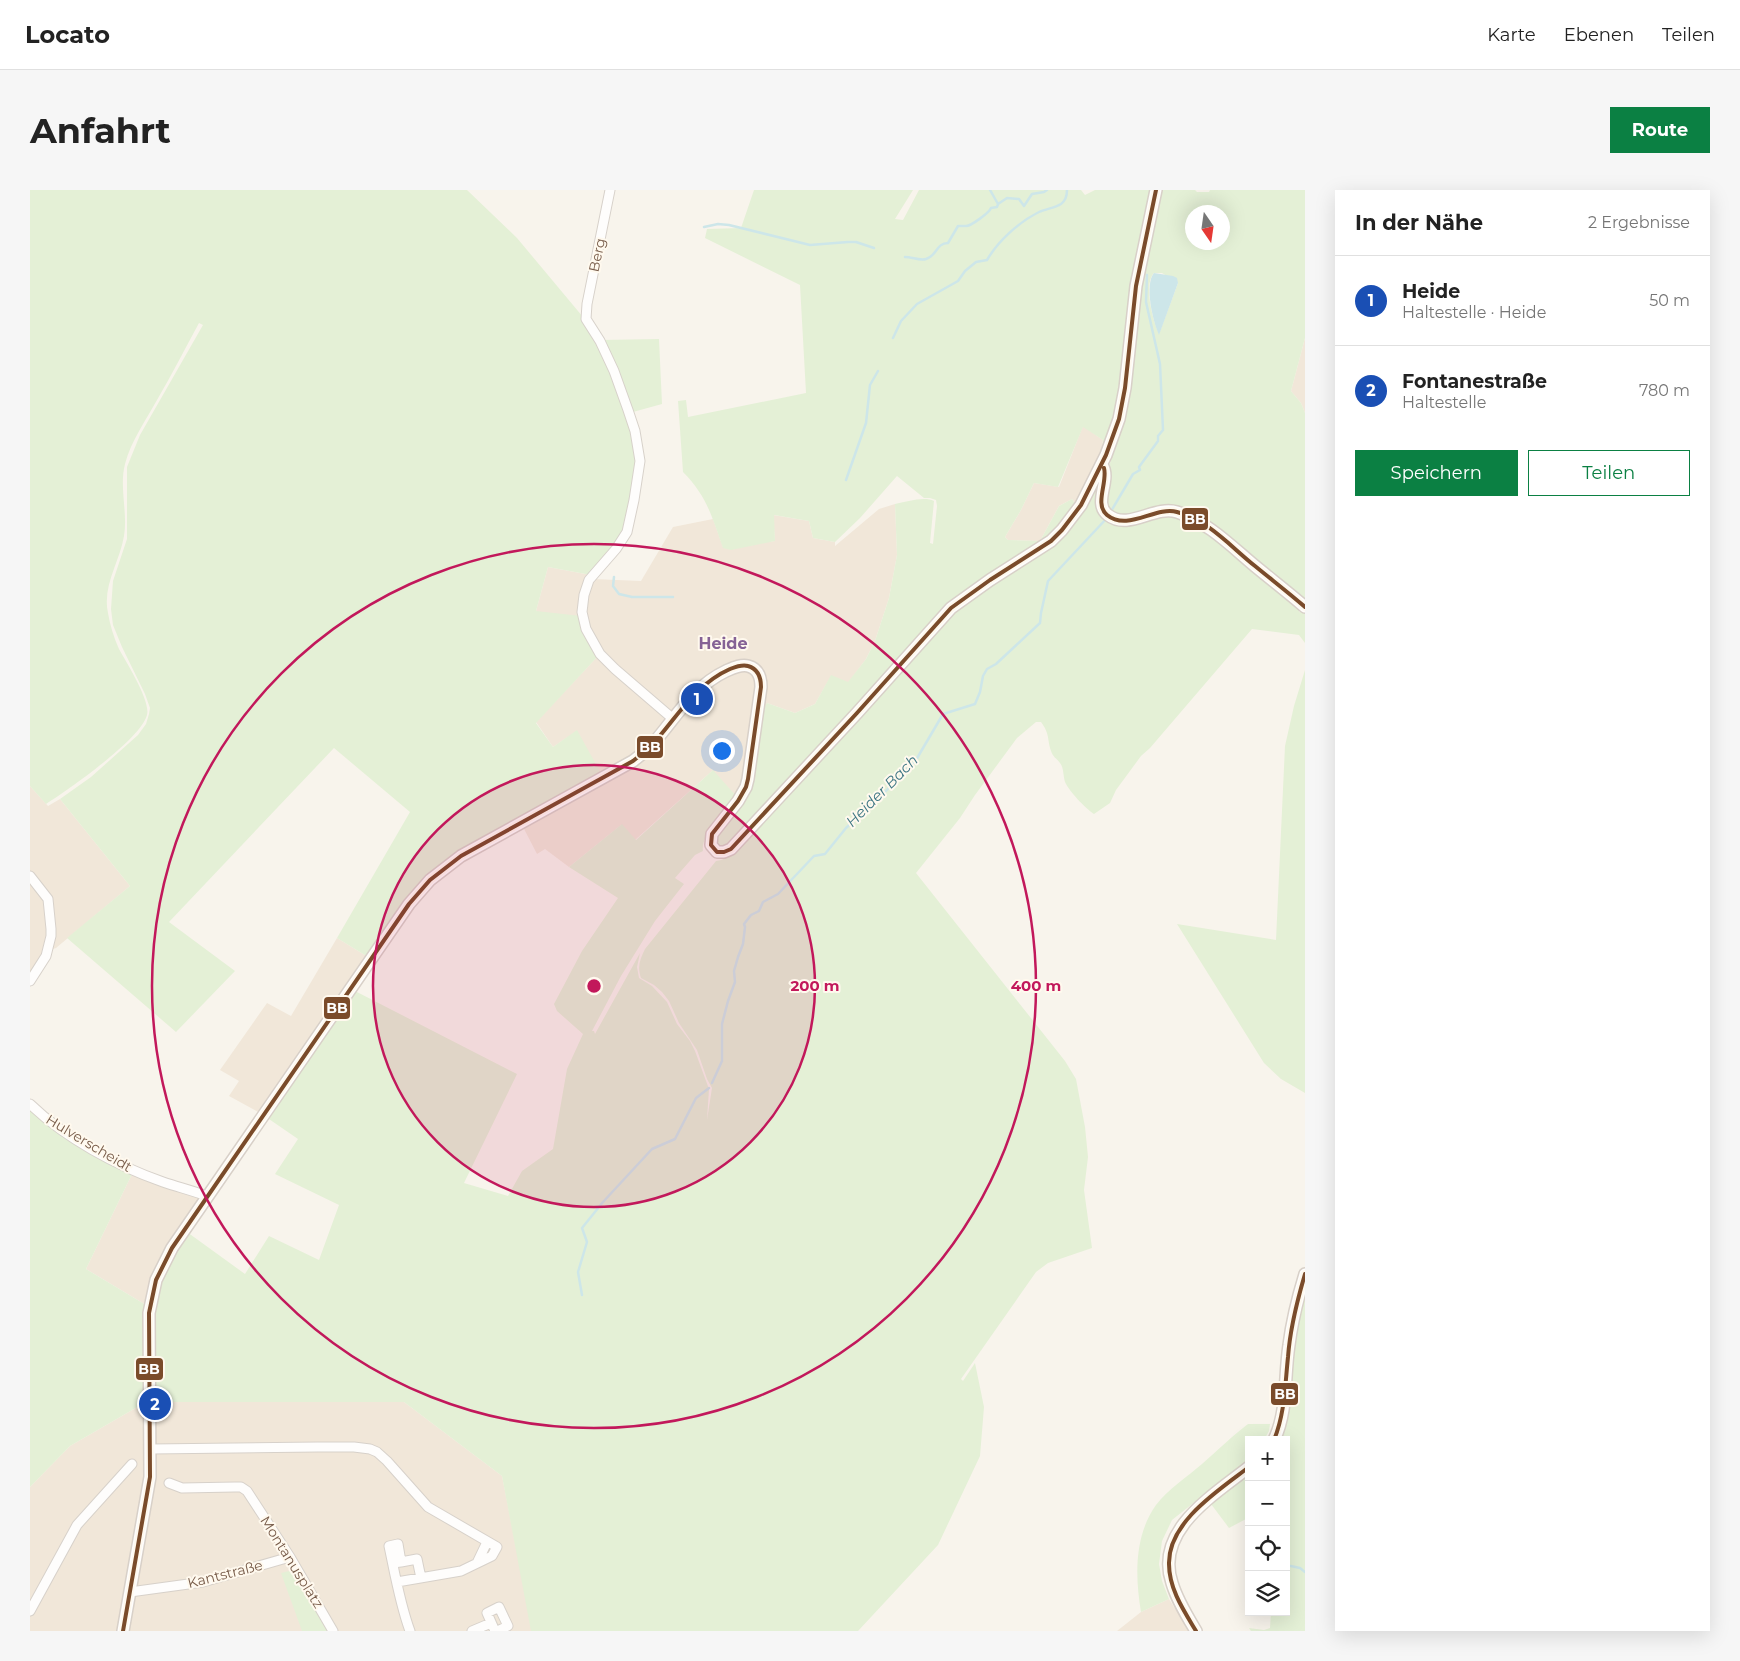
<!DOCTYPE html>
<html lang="de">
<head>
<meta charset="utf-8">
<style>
  body { margin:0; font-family:Montserrat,sans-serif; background:#f6f6f6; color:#222 }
  .controls { position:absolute; right:15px; bottom:15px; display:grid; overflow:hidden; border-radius:0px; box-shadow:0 5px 20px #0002 }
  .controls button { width:45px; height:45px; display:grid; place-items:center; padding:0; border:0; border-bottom:1px solid #e0e0e0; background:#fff; color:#222; font:25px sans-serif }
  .compass { position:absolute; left:1155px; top:15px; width:45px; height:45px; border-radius:50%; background:#fff; box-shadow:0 5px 20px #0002; rotate:167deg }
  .you { position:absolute; left:691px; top:560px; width:18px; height:18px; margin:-12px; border:4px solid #fff; border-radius:50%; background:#1a73e8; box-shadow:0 0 0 8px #1a73e833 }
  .badge { display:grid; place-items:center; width:32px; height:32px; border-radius:50%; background:#0b8043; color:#fff; font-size:16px; font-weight:700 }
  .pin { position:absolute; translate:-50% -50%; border:2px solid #fff; box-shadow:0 1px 5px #0006 }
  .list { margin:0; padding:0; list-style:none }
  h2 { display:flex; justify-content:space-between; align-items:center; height:65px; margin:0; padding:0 20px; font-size:21px }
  h2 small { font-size:16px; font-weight:400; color:#767676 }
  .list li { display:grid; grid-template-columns:32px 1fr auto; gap:15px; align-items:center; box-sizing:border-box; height:90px; padding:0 20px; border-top:1px solid #e0e0e0 }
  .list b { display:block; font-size:19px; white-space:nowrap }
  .list p { margin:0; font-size:16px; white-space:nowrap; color:#767676 }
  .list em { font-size:16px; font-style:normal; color:#767676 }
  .actions { display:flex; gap:10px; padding:15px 20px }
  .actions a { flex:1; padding:11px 0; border:1px solid #0b8043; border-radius:0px; text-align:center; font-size:18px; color:#0b8043 }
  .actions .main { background:#0b8043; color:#fff }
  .icon { flex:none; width:28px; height:28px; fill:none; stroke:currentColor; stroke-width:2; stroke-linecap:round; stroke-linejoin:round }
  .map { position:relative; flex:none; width:1275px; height:1441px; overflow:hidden; border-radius:0px }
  header { display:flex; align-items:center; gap:30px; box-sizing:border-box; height:70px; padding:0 25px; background:#fff; border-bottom:1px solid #e0e0e0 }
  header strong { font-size:24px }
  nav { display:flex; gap:28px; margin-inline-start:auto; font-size:18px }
  .intro { display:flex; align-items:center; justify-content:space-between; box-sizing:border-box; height:120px; padding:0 30px }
  h1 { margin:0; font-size:35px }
  .button { padding:12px 22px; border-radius:0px; background:#0b8043; color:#fff; font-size:18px; font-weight:700 }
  main { display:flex; gap:30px; padding:0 30px }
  aside { flex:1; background:#fff; border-radius:0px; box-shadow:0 5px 20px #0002 }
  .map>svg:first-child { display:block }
  .residential { fill:#f1e7d9 }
  .green { fill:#e4f0d6; fill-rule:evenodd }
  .water { fill:#cde6e9 }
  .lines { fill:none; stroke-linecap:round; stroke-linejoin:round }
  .stream { stroke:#cde6e9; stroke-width:2.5 }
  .minor-casing { stroke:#d7d1ca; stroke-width:11 }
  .secondary-casing { stroke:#d8d0c8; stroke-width:14 }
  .minor { stroke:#fefdfc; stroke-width:9 }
  .secondary { stroke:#fefdfc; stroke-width:11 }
  .bus-1-casing { stroke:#fff9ee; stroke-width:8 }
  .bus-1 { stroke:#7a4b2a; stroke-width:4 }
  .ring { fill:none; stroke:#c2185b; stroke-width:2.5 }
  .labels { text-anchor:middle; stroke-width:4; stroke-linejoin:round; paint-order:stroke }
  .street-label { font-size:14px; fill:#785c4a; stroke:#fff9ee }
  .water-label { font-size:15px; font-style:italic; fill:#3f7785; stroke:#fff9ee }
  .quarter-label { font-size:16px; font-weight:bold; fill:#856295; stroke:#fff9ee }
  .centre { fill:#c2185b; stroke:#fff9ee; stroke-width:2.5 }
  .ring-label { font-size:15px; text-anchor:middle; font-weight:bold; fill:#c2185b; stroke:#fff9ee; stroke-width:4; stroke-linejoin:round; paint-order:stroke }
  .line-badge { stroke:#fff9ee; stroke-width:2 }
  .badge-label { font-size:14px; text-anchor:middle; font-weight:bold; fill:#fff }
</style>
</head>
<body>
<header>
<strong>Locato</strong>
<nav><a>Karte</a><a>Ebenen</a><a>Teilen</a></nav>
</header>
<div class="intro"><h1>Anfahrt</h1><a class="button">Route</a></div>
<main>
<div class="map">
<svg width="1275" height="1441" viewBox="0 0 1275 1441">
  <rect width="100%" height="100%" fill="#f8f4ec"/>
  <path class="residential" d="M1275,148V223L1271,213L1261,201Z
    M1053,236L1073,250L1071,270L1048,317L1042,309L1029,316L1010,351L978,350L975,347L991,320L1004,293L1029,297Z
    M865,314L867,365L859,408L845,451L836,469L818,493L801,486L785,514L765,523L737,513L715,588L707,607L682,581L605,650L591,635L539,677L515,659L507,664L492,635L547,541L523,557L506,532L569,465L506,421L518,377L561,385L563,389L611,391L643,337L683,329L693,357L745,351L743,325L779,331L783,348L805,352V356L849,319Z
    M0,596L18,616L30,609L100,696L26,758L14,762L8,773L0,782Z
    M307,748L338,767L232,924L199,906L209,891L190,880L237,813L261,826Z
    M103,982L161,1002L169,1008L139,1055L121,1089L116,1115L56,1079Z
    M116,1212H374L472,1286L503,1441H0V1297L40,1256Z
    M1139,1409L1159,1441H1087L1111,1422Z"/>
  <path class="green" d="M0,0H437L487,48L553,127L583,181L607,262L596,340L561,385L518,377L506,421L551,426L569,465L506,533L523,557L547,540L572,585L429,663L338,767L307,748L380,622L304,558L139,732L205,781L146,842L37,748L100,696L30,609L61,587L108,545L116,534L119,524L120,518L115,504L92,457L83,435L81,419L83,391L97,349V277L110,245L173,135L169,133C155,159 142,184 127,210C116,230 101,251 95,274C89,297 98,323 94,346C90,371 72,396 78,423C80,435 84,448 89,459C96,472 121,511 117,525C111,549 38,600 16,614L0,596Z
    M724,0H883L865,29L873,30L889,0H1051L1055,5L1065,0H1121L1089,213L1071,270L1073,250L1053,237L1028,297L1004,293L991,320L975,347L978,350L1010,351L1029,316L1042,309L1048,318L1072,275V308L1080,327L1120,324L1164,329L1269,418V422L1275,423V453L1269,445L1222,439L1120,558L1111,566L1086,600L1080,613L1064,624C1055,618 1039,601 1035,592C1033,586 1034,578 1030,573C1026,568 1023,567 1021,561C1017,549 1020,544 1011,532H1006L987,548L945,605L930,628L886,683L1035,871L1046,889L1055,937L1058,967L1054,1000L1062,1058L1018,1073L1006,1082L931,1189L933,1191L945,1173L954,1217L950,1266L908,1355L828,1441H501L472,1286L374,1212H124V1124L129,1099L134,1084L157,1042L215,1084L239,1046L289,1070L309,1015L245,984L268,949L236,927L323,800L487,884L434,993L478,1006L492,981L523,959L537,879L553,844L527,821L524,814L552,761L588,708L539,677L592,634L606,650L683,580L707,607C697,619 670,645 673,661L665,665L645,688L654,694L625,731L591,786L562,841H564L565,844L610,763L607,777L609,788L622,796L637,812L647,834L660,851L665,861L679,899L677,930L682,898L677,889L667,860L649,833L639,811L632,802L624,795L611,788C607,777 610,769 615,759L686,671C701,669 707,659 716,647L691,657L686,653V648L711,613L732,521L737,513L765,523L785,514L801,485L818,492L836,469L845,451L859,408L867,365L865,314C876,312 894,306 904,311L900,353L903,354L907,316L906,310L900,308H894L867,286L830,328L805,352L783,348L779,331L744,325L745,351L701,360L693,358C682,327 677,306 653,282L648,211L656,210L658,227L776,203L770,95L675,48L677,39L711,38Z
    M1130,0H1165L1167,2H1179L1180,0H1275V148L1261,201L1271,213L1275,223V411L1154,323L1104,328L1076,322L1078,280L1093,230L1109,90ZM1162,22H1192V52H1162ZM1124,83H1132L1148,93L1129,144C1123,131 1113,95 1124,83Z
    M629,149L632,214L603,222L571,150Z
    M1275,480V903L1251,889L1234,873L1147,734L1246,750L1255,556L1264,516Z
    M0,918L103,982L56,1079L116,1115V1212L40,1256L0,1297Z
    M1275,1090V1441H1221L1219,1438L1234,1440L1240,1438L1241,1422H1256V1250H1245Z
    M1218,1234H1240L1239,1241L1234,1250H1219V1268L1215,1272L1142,1330L1132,1351L1129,1374L1132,1391L1139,1409L1111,1422C1105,1386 1104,1346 1126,1315C1138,1299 1157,1287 1172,1274C1187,1261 1202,1246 1218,1234Z
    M1219,1285V1331L1216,1329L1199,1338L1181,1314Z
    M263,1380L299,1441H272L251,1383Z"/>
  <path class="water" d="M1124,83L1143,86L1147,88L1148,93L1129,145C1123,132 1114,95 1124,83Z"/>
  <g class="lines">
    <path class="stream" d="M960,0L968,14L977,8L989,9L994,16L1002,4L1014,2L1017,0
      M674,37L688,34L699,35L780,55L818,52H826L844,58
      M875,67C882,67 890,71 896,69C907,66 906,53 918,53L928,36C931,36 933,36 936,36C941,36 959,23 961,18L967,17L968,14
      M863,148L871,131L887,114L928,91L935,81L946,72L957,70C968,51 989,32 1009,22C1015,19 1025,18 1031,14C1035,11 1037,5 1037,0
      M816,290L836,233L840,195L848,181
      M1080,323L1103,284L1110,280L1109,277L1128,251V246L1133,240L1130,174L1116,112L1117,85
      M584,387L583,396L589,404L602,407H643
      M682,893L692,871V834L698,811L705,792L704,781L708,767L713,754L715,737L714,734L721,725L729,721L733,712L748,704L784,666L795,664L816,638L851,606L886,570L913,524L945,514L950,502L953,486L957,479L966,474L1010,433L1011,423L1018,391L1077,328
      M552,1105L548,1082L557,1052L552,1038L573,1012L622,959L645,949L666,908L679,898
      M1256,1375L1270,1378L1275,1382"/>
    <g class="minor-casing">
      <path id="minor" d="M580,0L557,114L556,129L570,151L584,181L598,220L605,241L610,271L604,310L597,342L586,359L559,390L554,405L552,422L556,439L570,464L585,479L642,528
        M0,686L18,709L21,739V746L16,766L0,791
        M0,914C35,948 87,976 133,992C148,997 163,1001 177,1006
        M121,1259L288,1257H324L340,1259L347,1262L357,1271L398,1317L467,1357L462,1366L431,1381L367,1392
        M139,1293L152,1298L205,1297H211L217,1301L260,1367L303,1441
        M371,1372L387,1369L391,1388
        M363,1373L371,1372L368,1354L359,1356C365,1384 370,1414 380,1441
        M447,1373L457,1352
        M100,1402L173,1392L260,1367
        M0,1421L47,1335L102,1274
        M442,1441L461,1433
        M465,1441L457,1423L469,1417L478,1436L467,1441"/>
    </g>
    <g class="secondary-casing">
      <path id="secondary" d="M1072,275C1082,290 1062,313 1078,325C1099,341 1124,315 1147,322C1178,332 1201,356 1225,376C1242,390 1259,403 1275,417
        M1244,1250C1258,1221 1254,1187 1259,1155C1262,1131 1268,1107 1275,1084
        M93,1441L120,1287L119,1123L126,1090L142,1058L379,714L400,690L431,666L603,571C609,566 615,562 621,556C645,529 662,497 696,481C703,478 711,474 718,476C729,479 731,488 731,497L718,589L716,597L708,611L682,644L681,655L687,662H694L701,659L827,523L921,418L960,390L1021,351L1032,340L1051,315L1076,265L1089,229L1095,198L1106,96L1126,0
        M1166,1441C1157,1426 1147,1410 1142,1393C1124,1340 1184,1305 1219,1277"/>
    </g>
    <use href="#minor" class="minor"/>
    <use href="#secondary" class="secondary"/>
    <g class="bus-1-casing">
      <path id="bus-1" d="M1074,278C1078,292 1064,314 1077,325C1098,342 1125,316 1147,322C1178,330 1201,357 1225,376C1242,390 1259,403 1275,417
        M1244,1250C1255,1223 1255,1195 1258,1167C1260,1139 1267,1111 1275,1084
        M93,1441L120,1287L119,1123L126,1090L142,1058L379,714L400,690L431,666L603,571C609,566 615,562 621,556C646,529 664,495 700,479C705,477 712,474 718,476C728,479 731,488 731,497L718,589L716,597L708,611L682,644L681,655L687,662H694L701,659L827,523L921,418L960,390L1021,351L1032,340L1051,315L1076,265L1089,229L1095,198L1106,96L1126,0
        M1166,1441C1154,1421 1139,1399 1139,1374C1138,1332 1189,1300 1219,1277"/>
    </g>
    <use href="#bus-1" class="bus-1"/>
  </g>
  <circle cx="564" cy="796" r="221" fill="#c2185b" fill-opacity=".12"/>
  <g class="ring">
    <circle cx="564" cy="796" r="221"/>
    <circle cx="564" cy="796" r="442"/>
  </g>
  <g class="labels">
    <g class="street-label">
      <text transform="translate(567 65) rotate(-78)" y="5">Berg</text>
      <text transform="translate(59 953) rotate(31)" y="5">Hulverscheidt</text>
      <text transform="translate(262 1372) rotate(58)" y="5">Montanusplatz</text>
      <text transform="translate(195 1384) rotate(-14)" y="5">Kantstraße</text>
    </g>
    <g class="water-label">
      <text transform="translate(852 601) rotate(-45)" y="5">Heider Bach</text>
    </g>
    <g class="quarter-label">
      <text x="693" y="459">Heide</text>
    </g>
  </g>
  <circle cx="564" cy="796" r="8" class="centre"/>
  <g class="ring-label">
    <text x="785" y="801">200 m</text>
    <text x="1006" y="801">400 m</text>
  </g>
  <g class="line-badge">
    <rect x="1151" y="317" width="28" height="24" rx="5" fill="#7a4b2a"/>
    <rect x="606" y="545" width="28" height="24" rx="5" fill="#7a4b2a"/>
    <rect x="293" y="806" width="28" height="24" rx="5" fill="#7a4b2a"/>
    <rect x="105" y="1167" width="29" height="24" rx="5" fill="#7a4b2a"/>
    <rect x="1240" y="1192" width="29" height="24" rx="5" fill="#7a4b2a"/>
  </g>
  <g class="badge-label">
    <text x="1165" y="334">BB</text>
    <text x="620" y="562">BB</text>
    <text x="307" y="823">BB</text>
    <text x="119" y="1184">BB</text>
    <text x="1255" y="1209">BB</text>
  </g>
</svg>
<div class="controls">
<button>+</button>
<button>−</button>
<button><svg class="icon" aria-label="locate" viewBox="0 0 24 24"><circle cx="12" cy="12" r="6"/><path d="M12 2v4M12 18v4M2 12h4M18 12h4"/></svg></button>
<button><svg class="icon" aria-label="layers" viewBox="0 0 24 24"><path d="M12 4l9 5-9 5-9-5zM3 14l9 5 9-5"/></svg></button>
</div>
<svg class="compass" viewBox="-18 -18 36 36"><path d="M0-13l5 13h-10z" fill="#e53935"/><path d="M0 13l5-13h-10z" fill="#767676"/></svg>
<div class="you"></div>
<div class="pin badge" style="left:667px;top:509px;background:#1a4fb4">1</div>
<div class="pin badge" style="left:125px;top:1214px;background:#1a4fb4">2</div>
</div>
<aside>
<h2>In der Nähe<small>2 Ergebnisse</small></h2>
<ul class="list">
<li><span class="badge" style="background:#1a4fb4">1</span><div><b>Heide</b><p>Haltestelle · Heide</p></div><em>50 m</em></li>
<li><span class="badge" style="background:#1a4fb4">2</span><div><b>Fontanestraße</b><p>Haltestelle</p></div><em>780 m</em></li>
</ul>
<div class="actions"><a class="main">Speichern</a><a>Teilen</a></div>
</aside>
</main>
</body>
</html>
